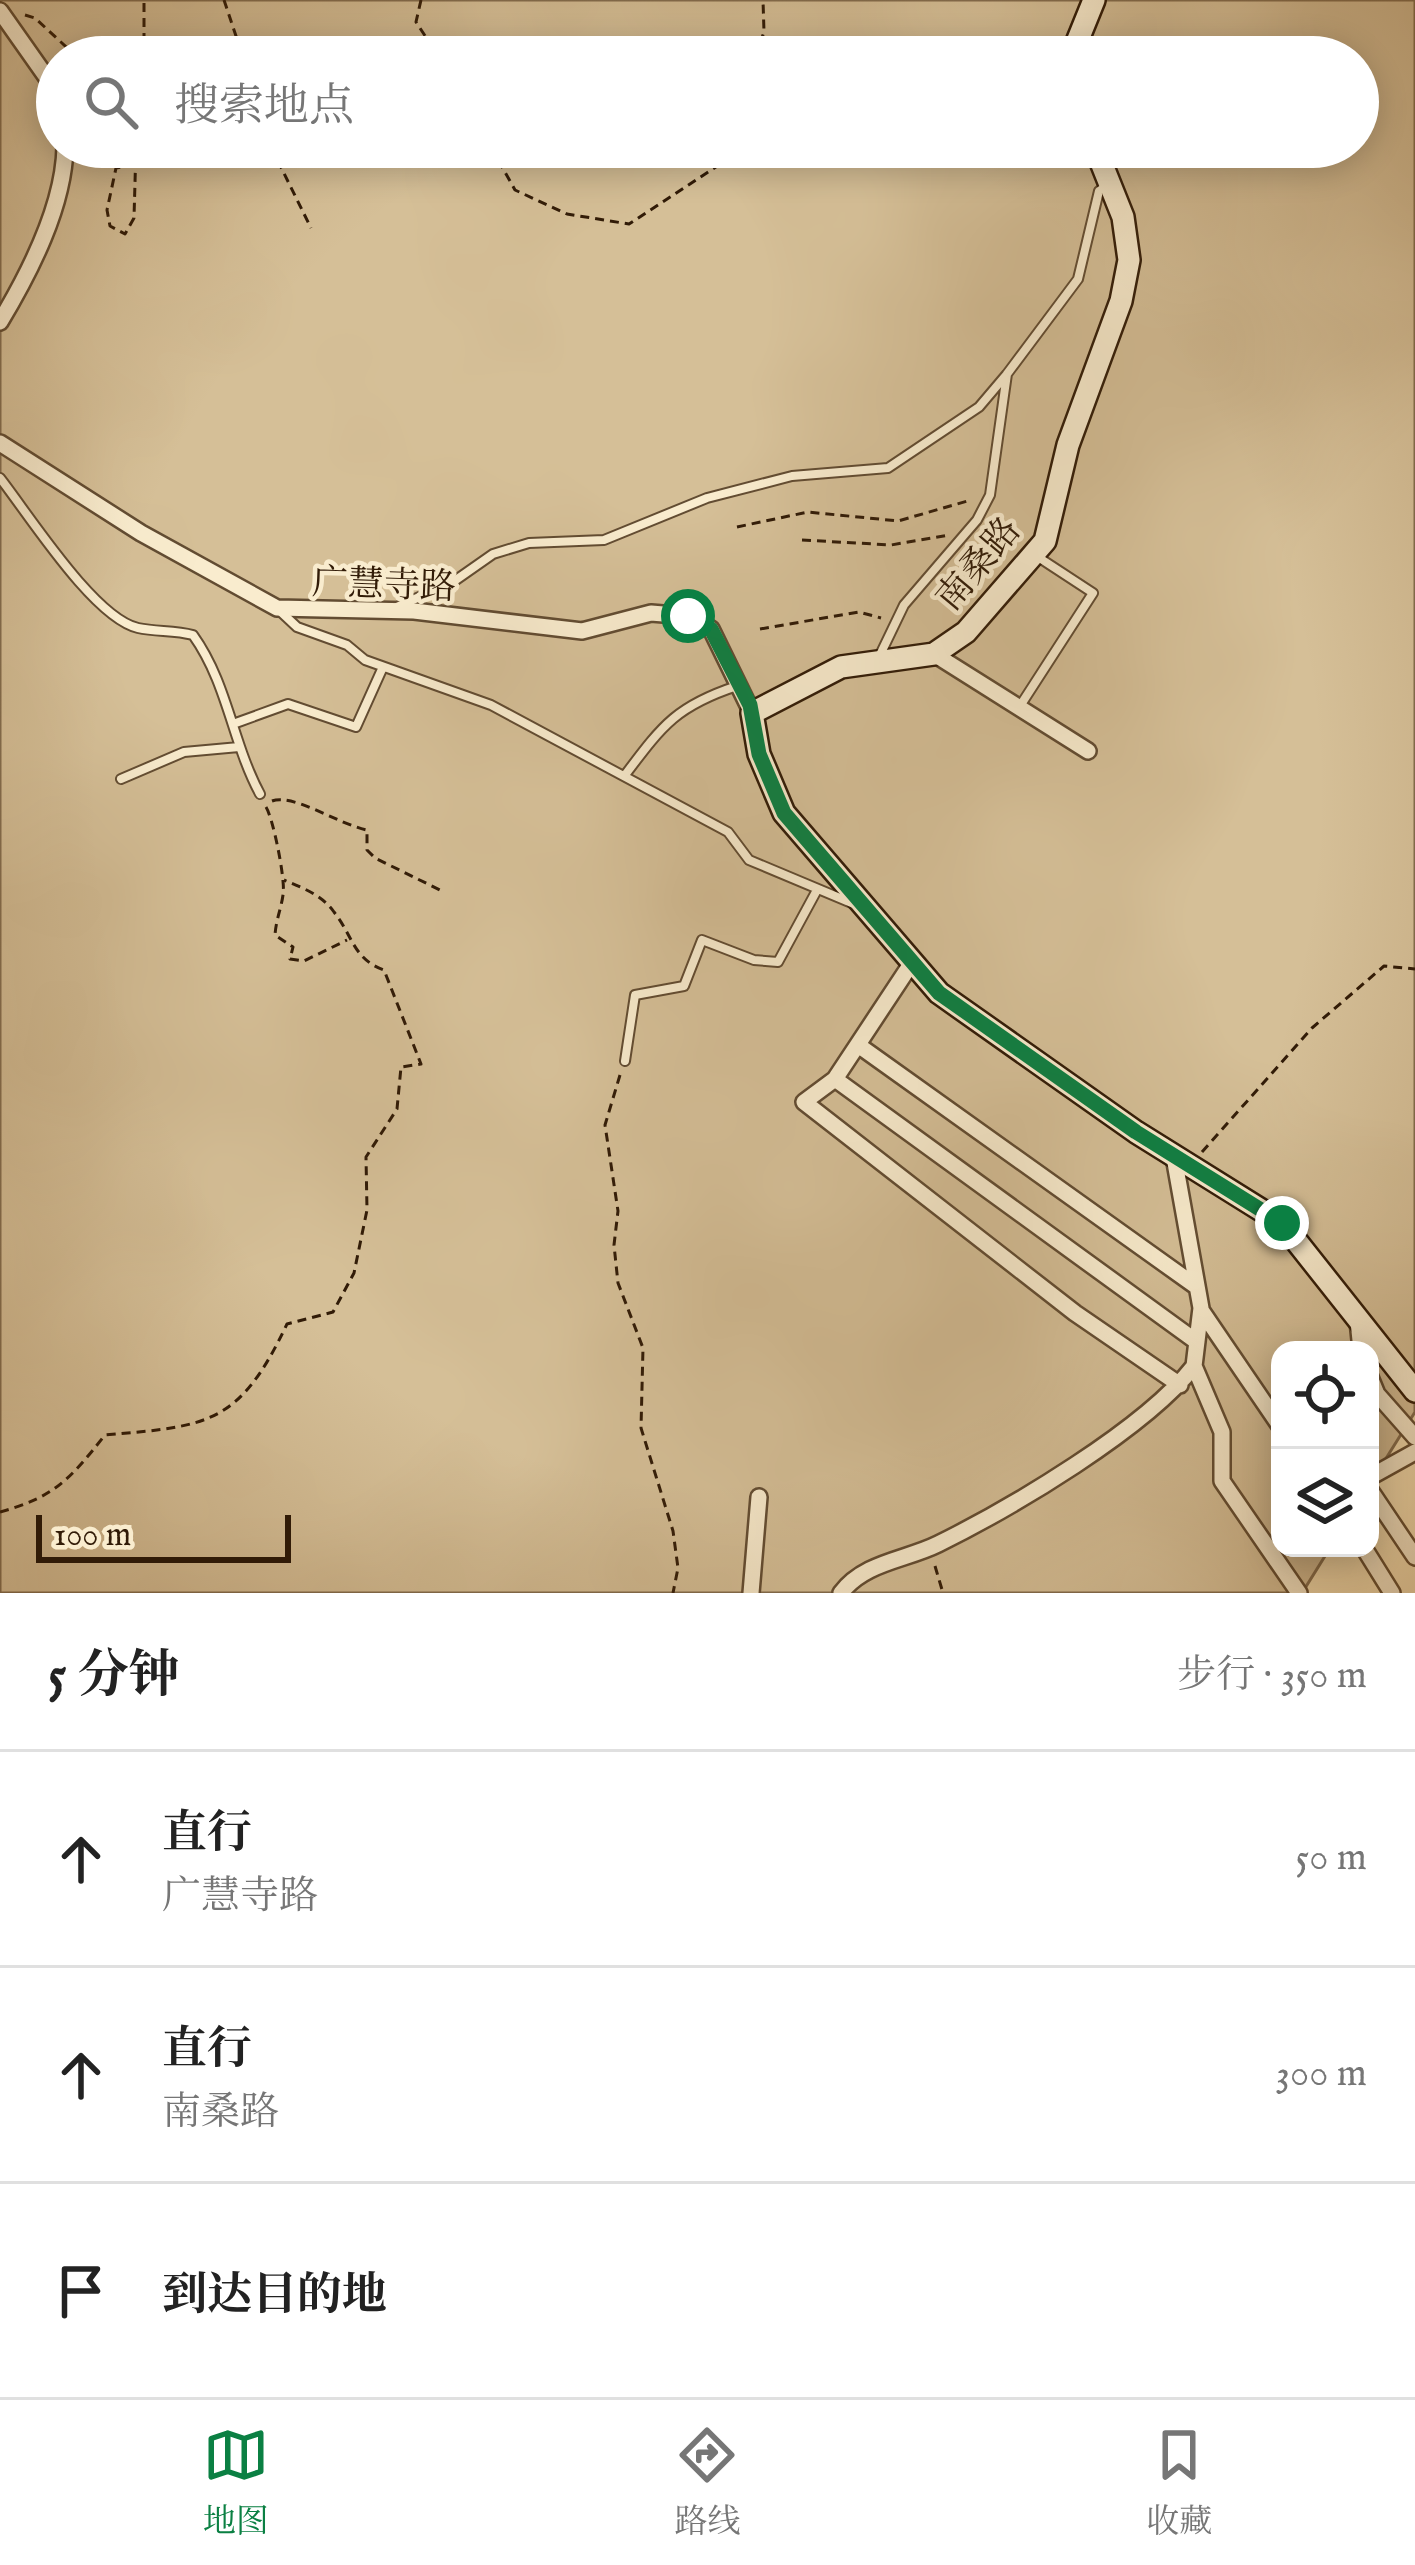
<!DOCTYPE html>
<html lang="zh">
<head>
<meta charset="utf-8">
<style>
  body { margin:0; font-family:"IM FELL English","Noto Serif SC",serif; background:#f2f2f2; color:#222 }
  .controls { position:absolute; right:36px; bottom:36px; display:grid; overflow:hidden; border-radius:24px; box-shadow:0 6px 30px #0003 }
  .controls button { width:108px; height:108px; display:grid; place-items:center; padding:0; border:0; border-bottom:3px solid #e0e0e0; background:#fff; color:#222; font:60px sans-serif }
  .scale { position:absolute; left:36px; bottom:30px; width:255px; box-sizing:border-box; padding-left:12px; border:6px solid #311b07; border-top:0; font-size:33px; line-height:42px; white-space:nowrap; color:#311b07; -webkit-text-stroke:9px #f9ecce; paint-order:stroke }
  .stop { position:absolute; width:36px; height:36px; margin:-27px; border:9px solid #0b8043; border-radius:50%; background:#fff }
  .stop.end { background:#0b8043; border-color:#fff; box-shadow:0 3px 12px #0008 }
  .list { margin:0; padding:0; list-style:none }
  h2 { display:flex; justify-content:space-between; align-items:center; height:156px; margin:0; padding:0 48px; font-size:51px }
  h2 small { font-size:39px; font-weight:400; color:#767676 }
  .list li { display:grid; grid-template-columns:78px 1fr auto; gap:36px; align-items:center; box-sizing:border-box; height:216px; padding:0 48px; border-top:3px solid #e0e0e0 }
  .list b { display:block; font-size:45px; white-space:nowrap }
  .list p { margin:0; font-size:39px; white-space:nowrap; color:#767676 }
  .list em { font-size:39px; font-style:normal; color:#767676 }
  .icon { flex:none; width:66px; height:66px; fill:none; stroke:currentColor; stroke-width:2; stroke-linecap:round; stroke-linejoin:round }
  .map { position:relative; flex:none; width:1415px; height:1593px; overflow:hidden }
  .search { position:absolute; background:#fff; box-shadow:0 6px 30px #0003; left:36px; right:36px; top:36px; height:132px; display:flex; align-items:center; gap:30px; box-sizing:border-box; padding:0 42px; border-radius:66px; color:#767676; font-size:45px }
  .sheet { height:804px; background:#fff }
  nav { display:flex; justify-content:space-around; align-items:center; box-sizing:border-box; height:168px; border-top:3px solid #e0e0e0; background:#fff; font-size:33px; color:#767676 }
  nav a { display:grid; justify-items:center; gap:6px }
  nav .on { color:#0b8043 }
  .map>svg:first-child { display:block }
  .green { fill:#d5bf97; stroke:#836d4f; stroke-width:3; fill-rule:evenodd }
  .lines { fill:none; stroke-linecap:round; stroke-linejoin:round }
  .lane-casing { stroke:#624c32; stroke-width:12 }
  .street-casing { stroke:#624c32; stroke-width:20 }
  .secondary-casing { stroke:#311b07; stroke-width:26 }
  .path { stroke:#311b07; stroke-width:3; stroke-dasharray:9 6; stroke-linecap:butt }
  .lane { stroke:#f9ecce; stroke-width:8 }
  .street { stroke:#f9ecce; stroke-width:15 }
  .secondary { stroke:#f9ecce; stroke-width:21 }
  .route { stroke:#0b8043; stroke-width:15 }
  .labels { text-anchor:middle; stroke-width:9; stroke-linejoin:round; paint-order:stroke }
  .street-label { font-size:36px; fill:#311b07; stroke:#f9ecce }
</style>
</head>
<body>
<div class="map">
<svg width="1415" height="1593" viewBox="0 0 1415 1593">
  <rect width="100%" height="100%" fill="#f6e1b4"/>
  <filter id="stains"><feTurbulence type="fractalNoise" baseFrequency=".00167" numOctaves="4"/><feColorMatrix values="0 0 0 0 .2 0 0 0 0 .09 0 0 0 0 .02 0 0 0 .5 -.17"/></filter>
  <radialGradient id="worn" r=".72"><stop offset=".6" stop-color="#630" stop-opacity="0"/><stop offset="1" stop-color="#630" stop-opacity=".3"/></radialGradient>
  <path class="green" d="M0,0H1415V1412L1370,1484V1350H1280V1548H1330L1302,1593H0ZM57,57H1358V147H57Z"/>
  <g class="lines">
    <g class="lane-casing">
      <path id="lane" d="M0,478C29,515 94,618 138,628C157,632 174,630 193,635C228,684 232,742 260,794
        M397,607L453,582L493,554L529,543L604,540L707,498L792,476L888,468L979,407L1007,374L1078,279L1099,191L1108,185
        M281,612L297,627L347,645L365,660L491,705L728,832L749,860L854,904
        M879,657L904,605L977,520L990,495L1007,374
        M1020,706L1093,593L1038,557
        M233,724L288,704L356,727L383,667
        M625,775C662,726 676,706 737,686
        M121,779L184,752L239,747
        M625,1061L635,995L684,986L702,940L754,960L778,962L817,890"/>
    </g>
    <g class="street-casing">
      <path id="street" d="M0,11L57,92
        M0,322C30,272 64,206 65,147
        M0,443L141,533L277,608L414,611L582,631L651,613L688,616L711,629L752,713
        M934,654L1088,751
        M913,961L835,1079L804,1102L1075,1313L1180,1385
        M858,1045L1197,1287
        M835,1079L1197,1342
        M1201,1310L1280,1426
        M1358,1321L1361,1350
        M1194,1366L1222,1432V1481L1299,1593
        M1370,1377L1377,1394L1415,1437
        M1370,1477L1415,1452
        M1370,1490L1415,1557
        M1364,1548L1392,1593
        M751,1593L759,1497
        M841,1593C864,1562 906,1560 938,1544C1011,1508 1145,1429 1194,1366L1201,1308L1174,1157"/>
    </g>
    <g class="secondary-casing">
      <path id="secondary" d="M1079,57L1077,42L1094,0
        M1095,147L1123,217L1129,260L1121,301L1068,445L1045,541L966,632L934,654L841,667L752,713L759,754L784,813L939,993L1136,1132L1282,1223L1415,1391"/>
    </g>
    <path class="path" d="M224,0L243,57
      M421,0L416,22L439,57
      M25,15L35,18L77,57
      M144,57V0
      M755,57L764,32L763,0
      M271,147L311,228
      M491,147L515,190L567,214L629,224L728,159L730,147
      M135,165L116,168L107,210L110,226L125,234L134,218L136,147
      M737,527L808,512L898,521L971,500
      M802,540L891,545L949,535
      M760,629L859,612L881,618
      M272,801C293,793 338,824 367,830V850L375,858L440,890
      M266,807C273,818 286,881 283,895C281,909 276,920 275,935L293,947L290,959L304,961L347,940
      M620,1075L605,1125L618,1211L614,1245L618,1283L643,1348L641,1428L673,1531L678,1568L673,1593
      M1202,1152L1312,1028L1384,966L1415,969
      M0,1512C55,1497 70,1479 105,1435C209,1426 239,1425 287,1324L333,1312L354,1273L367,1210L366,1157L397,1109L401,1067L421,1064L384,970C353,959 353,936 334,912C322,895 303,888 284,880
      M935,1566L943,1593"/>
    <use href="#lane" class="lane"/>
    <use href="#street" class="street"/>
    <use href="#secondary" class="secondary"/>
  </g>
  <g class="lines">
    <path class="route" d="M688,616L711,629L750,705L759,754L784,813L939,993L1136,1132L1282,1223"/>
  </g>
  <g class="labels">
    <g class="street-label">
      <text transform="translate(977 563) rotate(-50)" y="13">南桑路</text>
      <text transform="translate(384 583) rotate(2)" y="13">广慧寺路</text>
    </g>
  </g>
  <rect width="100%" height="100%" filter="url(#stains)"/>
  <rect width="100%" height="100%" fill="url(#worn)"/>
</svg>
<div class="controls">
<button><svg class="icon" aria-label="locate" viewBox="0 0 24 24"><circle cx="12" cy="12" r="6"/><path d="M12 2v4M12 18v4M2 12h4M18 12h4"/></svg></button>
<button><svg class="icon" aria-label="layers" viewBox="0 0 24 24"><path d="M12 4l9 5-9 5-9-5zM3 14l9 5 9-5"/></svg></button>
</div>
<div class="scale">100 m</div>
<div class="stop" style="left:688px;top:616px"></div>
<div class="stop end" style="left:1282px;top:1223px"></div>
<div class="search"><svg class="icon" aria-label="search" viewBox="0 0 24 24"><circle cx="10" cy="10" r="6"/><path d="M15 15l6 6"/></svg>搜索地点</div>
</div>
<section class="sheet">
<h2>5 分钟<small>步行 · 350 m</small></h2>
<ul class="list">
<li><svg class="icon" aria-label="ahead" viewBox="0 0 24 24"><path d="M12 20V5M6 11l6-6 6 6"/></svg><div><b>直行</b><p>广慧寺路</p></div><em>50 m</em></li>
<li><svg class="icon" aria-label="ahead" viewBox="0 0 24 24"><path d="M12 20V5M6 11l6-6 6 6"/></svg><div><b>直行</b><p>南桑路</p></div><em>300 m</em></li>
<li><svg class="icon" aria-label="arrive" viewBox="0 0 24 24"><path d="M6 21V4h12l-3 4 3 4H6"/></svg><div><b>到达目的地</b></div></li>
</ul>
</section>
<nav>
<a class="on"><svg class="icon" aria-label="map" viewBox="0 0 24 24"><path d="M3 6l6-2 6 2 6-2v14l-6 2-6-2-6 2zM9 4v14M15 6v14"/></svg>地图</a>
<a><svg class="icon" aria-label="directions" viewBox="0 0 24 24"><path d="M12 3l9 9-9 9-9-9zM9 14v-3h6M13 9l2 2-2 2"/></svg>路线</a>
<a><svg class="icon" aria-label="saved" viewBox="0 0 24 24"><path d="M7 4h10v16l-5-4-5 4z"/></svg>收藏</a>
</nav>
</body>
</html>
